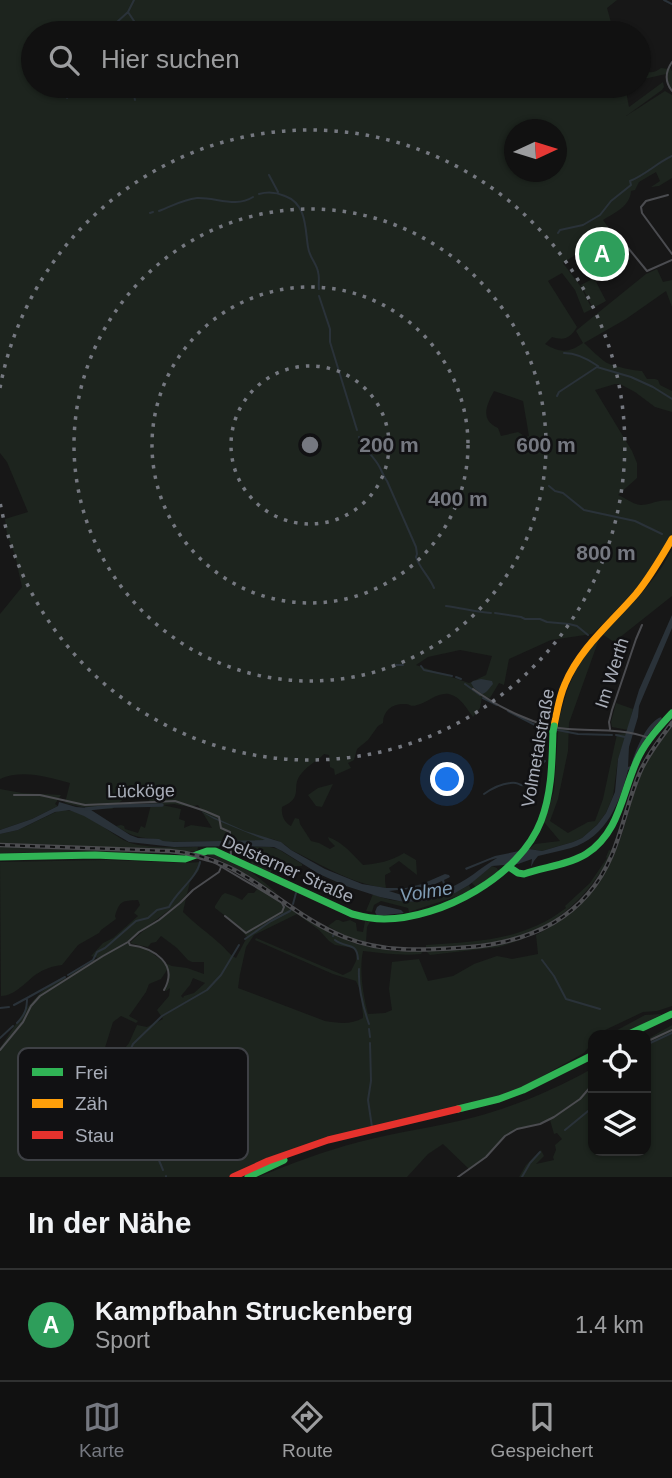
<!DOCTYPE html>
<html lang="de">
<head>
<meta charset="utf-8">
<style>
  body { margin:0; font-family:Arial,sans-serif; background:#1a1a1a; color:#f1f3f6 }
  .controls { position:absolute; right:21px; bottom:21px; display:grid; overflow:hidden; border-radius:14px; box-shadow:0 2px 5px #0004 }
  .controls button { width:63px; height:63px; display:grid; place-items:center; padding:0; border:0; border-bottom:2px solid #303131; background:#111; color:#f1f3f6; font:35px sans-serif }
  .compass { position:absolute; left:504px; top:119px; width:63px; height:63px; border-radius:50%; background:#111; box-shadow:0 2px 5px #0004; rotate:86deg }
  .you { position:absolute; left:448px; top:780px; width:24px; height:24px; margin:-18px; border:5px solid #fff; border-radius:50%; background:#1a73e8; box-shadow:0 0 0 10px #1a73e833 }
  .badge { display:grid; place-items:center; width:46px; height:46px; border-radius:50%; background:#757880; color:#fff; font-size:23px; font-weight:700 }
  .pin { position:absolute; translate:-50% -50%; border:4px solid #fff; box-shadow:0 2px 7px #0006 }
  .list { margin:0; padding:0; list-style:none }
  h2 { display:flex; justify-content:space-between; align-items:center; height:91px; margin:0; padding:0 28px; font-size:30px }
  h2 small { font-size:23px; font-weight:400; color:#9c9d9f }
  .list li { display:grid; grid-template-columns:46px 1fr auto; gap:21px; align-items:center; box-sizing:border-box; height:112px; padding:0 28px; border-top:2px solid #303131 }
  .list b { display:block; font-size:26px; white-space:nowrap }
  .list p { margin:0; font-size:23px; white-space:nowrap; color:#9c9d9f }
  .list em { font-size:23px; font-style:normal; color:#9c9d9f }
  .icon { flex:none; width:38px; height:38px; fill:none; stroke:currentColor; stroke-width:2; stroke-linecap:round; stroke-linejoin:round }
  .map { position:relative; flex:none; width:672px; height:1177px; overflow:hidden }
  .search { position:absolute; background:#111; box-shadow:0 2px 5px #0004; left:21px; right:21px; top:21px; height:77px; display:flex; align-items:center; gap:18px; box-sizing:border-box; padding:0 24px; border-radius:38px; color:#9c9d9f; font-size:26px }
  .sheet { height:203px; background:#111 }
  nav { display:flex; justify-content:space-around; align-items:center; box-sizing:border-box; height:98px; border-top:2px solid #303131; background:#111; font-size:19px; color:#9c9d9f }
  nav a { display:grid; justify-items:center; gap:4px }
  nav .on { color:#757880 }
  .map>svg:first-child { display:block }
  .green { fill:#1d241e; fill-rule:evenodd }
  .water { fill:#2a3239; fill-rule:evenodd }
  .lines { fill:none; stroke-linecap:round; stroke-linejoin:round }
  .stream { stroke:#2a3239; stroke-width:2 }
  .canal { stroke:#2a3239; stroke-width:3.5 }
  .street { stroke:#4b4c50; stroke-width:2 }
  .fast { stroke:#30b455; stroke-width:7 }
  .slow { stroke:#ff9f0a; stroke-width:7 }
  .jam { stroke:#e5322d; stroke-width:7 }
  .rail-casing { stroke:#4b4c4f; stroke-width:4.5 }
  .rail { stroke:#111113; stroke-width:2; stroke-dasharray:5; stroke-linecap:butt }
  .fast-bridge { stroke:#30b455; stroke-width:7 }
  .ring { fill:none; stroke:#757880; stroke-width:3.5; stroke-dasharray:3.5 7 }
  .labels { text-anchor:middle; stroke-width:5; stroke-linejoin:round; paint-order:stroke }
  .street-label { font-size:18px; fill:#a8adb8; stroke:#111113 }
  .water-label { font-size:19px; font-style:italic; fill:#7f9bb3; stroke:#111113 }
  .key { fill:#111113; stroke:#3e4045; stroke-width:2 }
  .key-label { font-size:19px; fill:#a8adb8 }
  .centre { fill:#757880; stroke:#111113; stroke-width:3.5 }
  .ring-label { font-size:21px; text-anchor:middle; font-weight:bold; fill:#757880; stroke:#111113; stroke-width:5; stroke-linejoin:round; paint-order:stroke }
</style>
</head>
<body>
<div class="map">
<svg width="672" height="1177" viewBox="0 0 672 1177">
  <rect width="100%" height="100%" fill="#171717"/>
  <path class="green" d="M0,0H617L607,8L614,33H33V86H625L629,107L663,82L664,87L662,90L626,116L665,91L672,95V178L659,186L651,187L660,181L656,172L639,182L635,190L631,191C630,206 616,212 603,220L611,231L563,263L581,287L592,309L584,313L575,290L562,273L548,281L577,327C570,338 565,341 552,337L545,344C560,353 569,353 583,343L576,331L578,329L646,274L657,269L663,282L672,280V307L666,291L626,319L584,343C591,349 599,358 607,363C613,366 635,371 642,371L647,379H655L658,380L660,385L672,391V412L655,407L635,392L620,384H615L595,390L632,451L637,463V478L618,495C626,498 632,504 641,505C648,505 653,502 660,501C664,500 668,501 672,500V537L638,587L599,628L592,634L551,640L509,659L504,685L499,683L490,698L482,697L480,708L473,717C466,708 461,697 449,694C437,692 427,703 417,705C411,707 412,705 406,704C393,703 383,710 383,723L378,726L368,740L357,749L354,760L348,763L351,768L335,775L334,769L330,767L329,755L324,754C317,761 307,766 301,774C290,787 305,797 282,807C281,815 284,822 291,826L295,818L299,819L300,824L311,841L319,843L330,849L335,846L329,840L328,837C343,842 352,854 363,865C377,864 392,861 404,853L416,860L417,875L399,861L389,868L391,872L385,875V881L386,888C351,884 323,865 291,850C283,842 277,840 267,838L266,840L259,841L167,842C145,836 138,841 116,826L121,825L124,826L125,829L138,833L141,826L145,828L151,805L148,797L129,794L112,809L81,807L65,803L70,783C48,777 22,769 0,779V614L22,587L15,555L7,535L5,519L28,512L7,462L0,453ZM514,130H556V172H514ZM494,391L523,401L529,436L526,437L518,432L501,436L498,428C480,420 486,406 494,391ZM460,650L492,656L486,675L469,683L416,665L428,657ZM174,804L190,807L198,805L212,828L191,825L184,828L185,821L179,819L181,809L162,805Z
    M639,66C644,74 654,74 661,68L668,69L669,67L672,71V91L666,79V74L639,80Z
    M609,235C617,237 623,246 622,253L595,272L589,271L582,265V254Z
    M594,278L606,301L593,308L581,285Z
    M672,549V596L614,642L602,634C627,609 656,582 672,549Z
    M598,638L599,639L569,723L568,751L558,799L550,821L568,833L588,822L595,821L603,799L617,734L627,733L618,759L613,796L606,813L597,825L582,838L573,842L542,851L529,849L535,844L560,841L544,822L554,791L559,719L567,691L580,660Z
    M616,703L633,709L628,730L612,727L611,722Z
    M672,727V1006L657,1011L643,1012L603,1031L599,1035H593V1042L584,1053L519,1089L481,1103L340,1135L255,1164L228,1177H0V1048L25,1010L40,993L59,979L67,978L75,970L98,958L91,956L103,943L113,938L138,916L134,913L140,905L138,900C122,901 120,900 115,916L116,919L101,930L99,933L78,945L62,965C52,966 44,969 35,975C25,983 14,996 1,996L0,862L107,860L185,863L201,862L199,870L190,882L187,894L179,903L130,939L127,942L130,946L147,949L165,963L172,966L187,968L204,974V962H192L188,960L177,948L161,936L156,942L151,943L148,947L130,943C146,925 170,916 186,898L183,912C195,924 207,932 219,943C226,948 228,954 236,958L247,937L237,925L215,908V906L222,895L225,893L234,896L242,900L248,893H254L258,888L332,934L354,943L392,951H423L421,954C401,956 383,953 363,951C359,971 363,994 368,1014L385,1013L392,1010L389,989L392,962L419,959L428,981L453,976L474,964L497,956L512,959L538,954L536,935C577,913 608,879 622,834C630,810 634,785 646,762C652,749 662,738 672,727ZM297,914L319,930L329,941L335,945L354,948L357,951L356,961L351,971L343,975L256,938L255,940L333,974L356,981L360,990L363,1015V1018C351,1025 338,1023 325,1021L238,988L240,974L246,947L254,935ZM167,970L169,976L164,990L166,991L170,988L169,996L157,1010L163,1019L147,1027L137,1025L129,1043L114,1062V1077L119,1103L130,1129L116,1137L103,1115L115,1107L114,1103L102,1111C90,1088 91,1080 101,1057L114,1058V1056L103,1054L113,1022L121,1016L136,1023L138,1021L129,1016L146,992L149,984L161,979ZM193,978L205,983L194,993L184,996L183,998L181,996L190,985Z
    M333,784L322,807L316,806L308,795L318,788Z
    M0,789L22,793L61,795L55,804L58,806L32,819L0,830Z
    M60,810C86,808 106,832 128,842C145,849 179,847 198,847L197,852L170,849L0,843V834L18,830Z
    M0,846L170,852L191,854L66,852L0,853Z
    M243,846L270,847L278,849L302,864V866H297L294,871L288,868L286,871L275,866L270,873L251,865L252,855Z
    M609,850L613,851C589,898 550,934 497,942C474,945 449,946 426,948V945C477,941 523,941 566,908L565,906L590,883L607,858L606,857Z
    M209,853C233,855 261,879 278,894L232,866L205,854Z
    M492,866L497,868L499,873L477,888L471,882Z
    M469,885L471,890L464,894L409,912L408,908L381,901L374,905L372,912L366,911L373,894C403,908 442,902 469,885Z
    M336,920H339L343,922L350,920L356,923L357,931L363,932L365,921L370,922L367,927L366,942L343,935L328,926Z
    M524,939L499,947L430,955L426,951L486,947Z
    M662,1014L622,1035H608L645,1015Z
    M672,1025V1177H519L526,1165L541,1150L544,1156L536,1164L554,1160L553,1157L556,1150L555,1145L562,1139L557,1133L554,1134L550,1120L517,1129L505,1136L486,1157L469,1169L443,1144L428,1154L407,1177H258C291,1164 324,1151 359,1142C397,1132 437,1127 475,1117C518,1105 554,1090 593,1068V1151H646V1040Z"/>
  <path class="water" d="M672,615V628L639,706L638,717L629,747L628,767L631,766C635,751 646,723 661,717L662,719C648,732 637,750 631,768L628,770C620,802 607,837 571,848C561,851 549,853 538,856L534,861L531,867L532,859L518,864L492,866L469,885L455,893L425,901L404,902L380,897L346,886L319,874L282,851L274,847L237,846L174,847L129,842L84,816L69,810L55,812L18,830L0,834V830L32,819L58,806L59,802L76,807L88,808L130,835L138,838L159,839L163,841L174,842L265,840L214,819L200,811L245,831L281,842L291,850L325,869L362,884L386,888H406L422,884L445,874L449,875L450,877L444,880L447,889C466,882 480,868 497,858L490,860L466,870L465,868L495,856L529,849L542,851L573,842L582,838L597,825L606,813L615,792L618,759L639,690ZM442,881L445,889L409,895L408,897L389,891C406,889 426,889 442,881Z
    M481,679L492,681L493,684C490,687 487,693 482,694L474,688L471,683L473,681Z
    M380,905L401,910L404,913L377,916L375,912L377,907Z"/>
  <g class="lines">
    <path class="stream" d="M664,0L672,4
      M128,12L136,24L135,33
      M105,33L128,12L134,0
      M24,59L33,56
      M132,86L135,100
      M66,87L67,86
      M64,91V94L67,98
      M269,175L278,192
      M259,194C269,191 276,192 285,196C307,204 305,229 308,247C309,257 317,264 318,272C320,278 318,283 319,289
      M159,211C173,206 181,200 197,198C215,197 236,208 253,197
      M150,213L153,212
      M558,233L560,230L583,225L600,215L611,201L631,185L630,181C645,175 657,163 672,156
      M319,296L330,329V342L357,430
      M564,353C577,353 588,359 598,366
      M557,396L559,392L597,367L631,377L653,387L672,399
      M359,437C364,450 373,455 379,466C382,471 383,476 387,481L416,547L417,554L416,557C420,569 429,576 434,588
      M549,486L555,491L563,493L584,510L635,521L662,534
      M446,606C462,608 476,612 491,613
      M495,613L521,617L525,619H540L547,622L569,624L577,626L588,635
      M396,665H403
      M421,666L424,670L452,676
      M456,677L461,679
      M465,684L480,695
      M483,698L497,705
      M508,711L535,725
      M547,728L578,734L612,735
      M616,735L625,737
      M484,794C491,789 501,784 510,783C517,782 515,783 521,785C535,787 539,773 543,763L545,761
      M293,904L296,893
      M333,936L334,934
      M245,939L271,921L290,911L292,908
      M335,940C346,949 357,941 358,959
      M542,960L554,976L566,999L600,1009
      M359,969C358,987 363,1007 369,1024
      M68,975L93,960L97,952L105,948L136,921L148,918L157,910L169,907C176,892 197,878 200,862
      M14,1005L27,998
      M0,1008L9,1007
      M17,1023C25,1015 27,1009 27,998L65,977
      M369,1029L370,1037
      M0,1038L13,1026
      M370,1043L371,1081L368,1100L372,1127
      M646,1045L672,1033
      M565,1130L593,1107
      M163,1170L158,1158L140,1134L135,1132C134,1122 123,1095 117,1088L119,1076L133,1044L162,1016L207,990L221,975L239,945
      M166,1177V1176
      M522,1177L530,1163L540,1152"/>
    <path class="canal" d="M86,809L114,806L162,805"/>
    <path class="street" d="M672,62C665,72 665,82 672,91
      M668,195L646,201L641,207L642,213L672,254
      M615,232L647,271L672,260
      M473,689C498,707 537,727 568,729C595,731 623,728 649,738
      M610,729L609,722L612,710L636,639L642,625
      M14,795H40L85,805L175,801L205,811L219,817L221,828L230,832L231,857
      M196,857C203,861 210,860 217,864C238,877 261,889 282,903L284,907L282,912L246,933L225,916
      M129,943L130,945C154,948 179,964 164,990
      M646,1042L672,1030
      M0,1050L23,1022L31,1006L40,996L103,956L128,942L139,932L159,920L180,903L193,890L219,872L221,867
      M458,1177L486,1157L505,1136L517,1129L540,1124L554,1117L580,1099L593,1084"/>
    <path class="fast" d="M0,857L95,855L185,859L207,851H215L352,914C363,917 373,919 384,919C441,919 520,876 541,821C552,793 552,761 553,731
      M509,867L518,873L524,874C544,867 568,865 586,854C621,832 622,790 639,756C647,740 660,726 672,713
      M627,1035L672,1014
      M458,1109L499,1099L523,1090L593,1055
      M248,1177L284,1160"/>
    <path class="slow" d="M554,726C557,712 559,697 565,684C580,648 611,623 636,594C650,577 661,558 672,539"/>
    <path class="jam" d="M233,1177L268,1161L328,1140L458,1109"/>
    <g class="rail-casing">
      <path id="rail" d="M0,845L170,851C246,857 280,911 344,937C386,954 427,950 470,947C516,943 558,929 588,894C620,857 622,814 640,772C648,754 660,739 672,723"/>
    </g>
    <use href="#rail" class="rail"/>
    <path class="fast-bridge" d="M553,731L554,726"/>
  </g>
  <g class="ring">
    <circle cx="310" cy="445" r="79"/>
    <circle cx="310" cy="445" r="158"/>
    <circle cx="310" cy="445" r="236"/>
    <path d="M0 388A315 315 0 1 1 0 502"/>
  </g>
  <g class="labels">
    <g class="street-label">
      <text transform="translate(612 673) rotate(-72)" y="6">Im Werth</text>
      <text transform="translate(538 748) rotate(-80)" y="6">Volmetalstraße</text>
      <text transform="translate(141 791) rotate(-1)" y="6">Lücköge</text>
      <text transform="translate(288 869) rotate(24)" y="6">Delsterner Straße</text>
    </g>
    <g class="water-label">
      <text transform="translate(426 891) rotate(-9)" y="7">Volme</text>
    </g>
  </g>
  <rect x="18" y="1048" width="230" height="112" rx="10" class="key"/>
  <rect x="32" y="1068" width="31" height="8" fill="#30b455"/>
  <rect x="32" y="1099" width="31" height="9" fill="#ff9f0a"/>
  <rect x="32" y="1131" width="31" height="8" fill="#e5322d"/>
  <g class="key-label">
    <text x="75" y="1079">Frei</text>
    <text x="75" y="1110">Zäh</text>
    <text x="75" y="1142">Stau</text>
  </g>
  <circle cx="310" cy="445" r="10" class="centre"/>
  <g class="ring-label">
    <text x="389" y="452">200 m</text>
    <text x="546" y="452">600 m</text>
    <text x="458" y="506">400 m</text>
    <text x="606" y="560">800 m</text>
  </g>
</svg>
<div class="controls">
<button><svg class="icon" aria-label="locate" viewBox="0 0 24 24"><circle cx="12" cy="12" r="6"/><path d="M12 2v4M12 18v4M2 12h4M18 12h4"/></svg></button>
<button><svg class="icon" aria-label="layers" viewBox="0 0 24 24"><path d="M12 4l9 5-9 5-9-5zM3 14l9 5 9-5"/></svg></button>
</div>
<svg class="compass" viewBox="-18 -18 36 36"><path d="M0-13l5 13h-10z" fill="#e53935"/><path d="M0 13l5-13h-10z" fill="#9c9d9f"/></svg>
<div class="you"></div>
<div class="pin badge" style="left:602px;top:254px;background:#2e9e5b">A</div>
<div class="search"><svg class="icon" aria-label="search" viewBox="0 0 24 24"><circle cx="10" cy="10" r="6"/><path d="M15 15l6 6"/></svg>Hier suchen</div>
</div>
<section class="sheet">
<h2>In der Nähe<small></small></h2>
<ul class="list">
<li><span class="badge" style="background:#2e9e5b">A</span><div><b>Kampfbahn Struckenberg</b><p>Sport</p></div><em>1.4 km</em></li>
</ul>
</section>
<nav>
<a class="on"><svg class="icon" aria-label="map" viewBox="0 0 24 24"><path d="M3 6l6-2 6 2 6-2v14l-6 2-6-2-6 2zM9 4v14M15 6v14"/></svg>Karte</a>
<a><svg class="icon" aria-label="directions" viewBox="0 0 24 24"><path d="M12 3l9 9-9 9-9-9zM9 14v-3h6M13 9l2 2-2 2"/></svg>Route</a>
<a><svg class="icon" aria-label="saved" viewBox="0 0 24 24"><path d="M7 4h10v16l-5-4-5 4z"/></svg>Gespeichert</a>
</nav>
</body>
</html>
